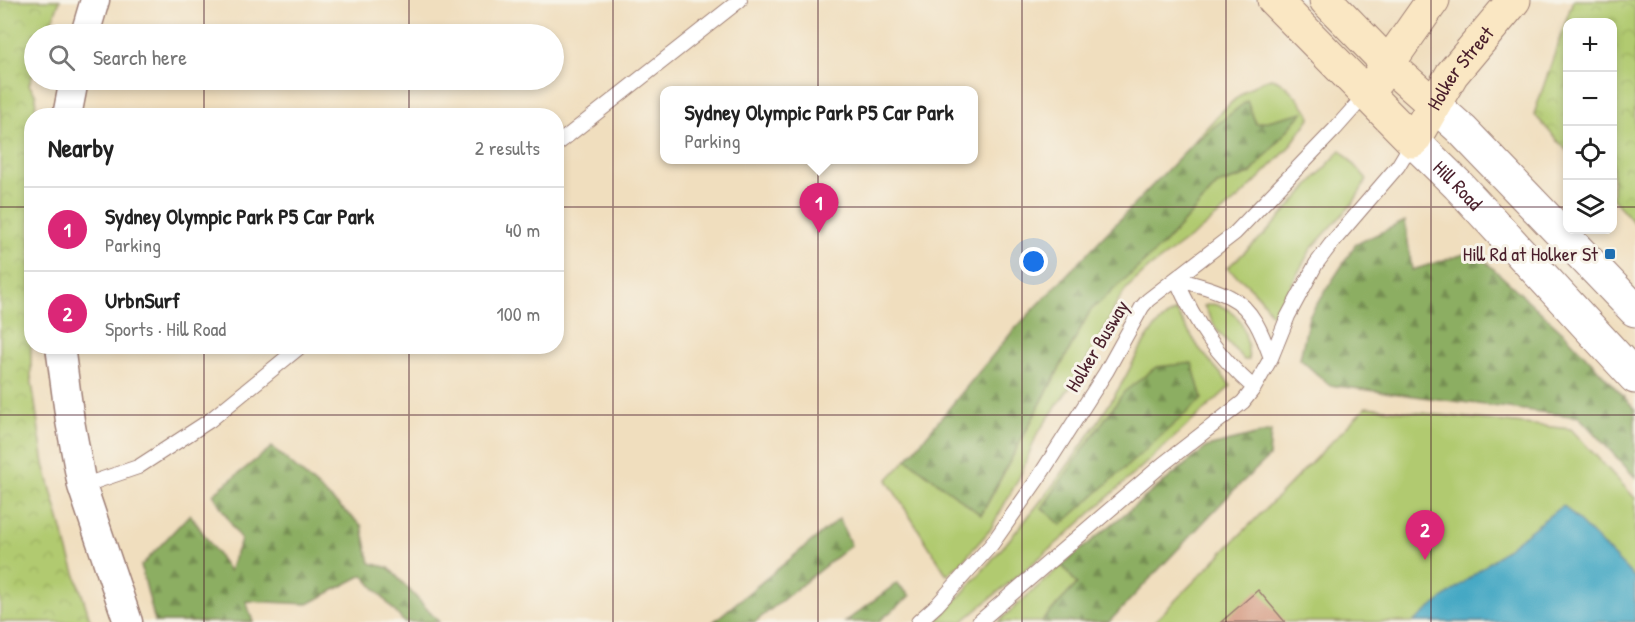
<!DOCTYPE html>
<html lang="en">
<head>
<meta charset="utf-8">
<style>
  body { margin:0; font-family:"Patrick Hand",sans-serif; background:#f6f6f6; color:#222 }
  .controls { position:absolute; right:18px; top:18px; display:grid; overflow:hidden; border-radius:12px; box-shadow:0 3px 9px #0003 }
  .controls button { width:54px; height:54px; display:grid; place-items:center; padding:0; border:0; border-bottom:2px solid #e0e0e0; background:#fff; color:#222; font:30px sans-serif }
  .you { position:absolute; left:1034px; top:262px; width:21px; height:21px; margin:-15px; border:4px solid #fff; border-radius:50%; background:#1a73e8; box-shadow:0 0 0 9px #1a73e833 }
  .badge { display:grid; place-items:center; width:39px; height:39px; border-radius:50%; background:#db2777; color:#fff; font-size:20px; font-weight:700 }
  .pin { position:absolute; translate:-50% -50px; filter:drop-shadow(0 2px 3px #0008) }
  .pin::after { content:''; position:absolute; top:32px; width:21px; height:18px; background:inherit; clip-path:polygon(0 0,100% 0,50% 100%) }
  .popup { position:absolute; left:660px; top:86px; width:318px; height:78px; box-sizing:border-box; display:grid; place-content:center; border-radius:12px; background:#fff; filter:drop-shadow(0 2px 4px #0005); font-size:20px; white-space:nowrap; color:#767676 }
  .popup b { font-size:22px; color:#222 }
  .popup::after { content:''; position:absolute; left:50%; top:100%; margin-left:-12px; border:12px solid transparent; border-top-color:#fff }
  .list { margin:0; padding:0; list-style:none }
  h2 { display:flex; justify-content:space-between; align-items:center; height:78px; margin:0; padding:0 24px; font-size:26px }
  h2 small { font-size:20px; font-weight:400; color:#767676 }
  .list li { display:grid; grid-template-columns:39px 1fr auto; gap:18px; align-items:center; box-sizing:border-box; height:84px; padding:0 24px; border-top:2px solid #e0e0e0 }
  .list b { display:block; font-size:22px; white-space:nowrap }
  .list p { margin:0; font-size:20px; white-space:nowrap; color:#767676 }
  .list em { font-size:20px; font-style:normal; color:#767676 }
  .icon { flex:none; width:33px; height:33px; fill:none; stroke:currentColor; stroke-width:2; stroke-linecap:round; stroke-linejoin:round }
  .map { position:relative; flex:none; width:1635px; height:622px; overflow:hidden }
  .search { position:absolute; background:#fff; box-shadow:0 3px 9px #0003; left:24px; top:24px; width:540px; height:66px; display:flex; align-items:center; gap:15px; box-sizing:border-box; padding:0 21px; border-radius:33px; color:#767676; font-size:22px }
  .panel { position:absolute; background:#fff; box-shadow:0 3px 9px #0003; left:24px; top:108px; width:540px; height:246px; border-radius:24px }
  .map>svg:first-child { display:block }
  .green { fill:#b1ca6f; stroke:#7e744d; stroke-width:1.5 }
  .forest { fill:url(#forest-firs); stroke:#6b6646; stroke-width:1.5 }
  .park { fill:url(#park-crowns); stroke:#7e744d; stroke-width:1.5 }
  .water { fill:#44a8c4; stroke:#476478; stroke-width:1.5 }
  .building { fill:#d3957d }
  .lines { fill:none; stroke-linecap:round; stroke-linejoin:round }
  .service-casing { stroke:#9d7e74; stroke-width:16 }
  .minor-casing { stroke:#9d7e74; stroke-width:31 }
  .tertiary-casing { stroke:#9d7e74; stroke-width:35 }
  .secondary-casing { stroke:#9d7e74; stroke-width:35 }
  .service { stroke:#fff; stroke-width:14 }
  .minor { stroke:#fff; stroke-width:28 }
  .tertiary { stroke:#fff; stroke-width:33 }
  .secondary { stroke:#fae7c3; stroke-width:33 }
  .grid { fill:none; stroke:#4a1f2b; stroke-width:1.5; stroke-opacity:0.55 }
  .poi-dot { fill:#1f6fb2; stroke:#f7f3e8; stroke-width:2 }
  .labels { text-anchor:middle; stroke-width:6; stroke-linejoin:round; paint-order:stroke }
  .street-label { font-size:20px; fill:#4a1f2b; stroke:#f7f3e8 }
  .poi-label { font-size:20px; fill:#4a1f2b; stroke:#f7f3e8; text-anchor:end }
</style>
</head>
<body>
<div class="map">
<svg width="1635" height="622" viewBox="0 0 1635 622">
  <defs>
    <pattern id="forest-firs" width="22" height="20" patternUnits="userSpaceOnUse" patternTransform="scale(1.5)"><rect width="22" height="20" fill="#8cae62"/><path d="M5 1l3.5 6h-7zM16 11l3.5 6h-7z" fill="#748d51"/></pattern>
    <pattern id="park-crowns" width="20" height="18" patternUnits="userSpaceOnUse" patternTransform="scale(1.5)"><rect width="20" height="18" fill="#b1ca6f"/><path d="M2 6a3 3 0 1 1 6 0M12 15a3 3 0 1 1 6 0" fill="none" stroke="#9aad60"/></pattern>
  </defs>
  <rect width="100%" height="100%" fill="#f7f3e8"/>
  <filter id="ink" filterUnits="userSpaceOnUse"><feTurbulence type="fractalNoise" baseFrequency=".0167" numOctaves="2"/><feDisplacementMap in="SourceGraphic" scale="12" xChannelSelector="R" yChannelSelector="G"/><feConvolveMatrix kernelMatrix="1 2 1 2 8 2 1 2 1" color-interpolation-filters="sRGB"/></filter>
  <filter id="wash" filterUnits="userSpaceOnUse"><feTurbulence type="fractalNoise" baseFrequency=".008" numOctaves="4" result="noise"/><feDisplacementMap in="SourceGraphic" scale="24" xChannelSelector="R" yChannelSelector="G"/><feGaussianBlur stdDeviation="1.35" result="paint"/><feColorMatrix in="noise" values="0 0 0 0 0 0 0 0 0 0 0 0 0 0 0 0 0 1.4 0 .05"/><feComposite in="paint" operator="in"/></filter>
  <g filter="url(#wash)">
    <rect width="100%" height="100%" fill="#f0debe"/>
    <path class="green" d="M1271,78C1286,81 1299,101 1309,112L1310,118L1287,150L1240,197L1198,232L1149,268L1128,287L1118,301L1101,337L1070,387L1037,434L1020,476L990,530L960,564L947,575L887,480L907,459L982,514L1090,311L1165,243L1217,185L1250,174L1302,113L1256,124L1247,102L1191,145C1211,123 1241,86 1271,78Z
      M1341,150L1367,180L1353,203L1311,249L1275,315L1270,313C1261,294 1243,281 1227,268L1265,234Z
      M1212,304C1242,309 1247,332 1249,360H1244L1217,330L1204,306Z
      M1176,311L1199,348L1231,386L1063,538L962,622H936C1004,549 1071,470 1122,383C1137,357 1148,325 1176,311Z
      M1366,407L1571,429L1635,498V622H1154Z
      M1062,565L1077,584L1041,622H998Z"/>
    <path class="forest" d="M1247,101L1256,124L1303,112L1250,174L1217,185L1165,243L1090,311L981,515L907,459L1012,332L1191,145Z
      M1405,221L1412,270L1474,251L1567,336L1635,409V477L1579,417L1329,385L1300,359L1309,316L1356,244Z
      M1192,363L1202,399L1061,525L1042,508L1124,392L1156,367Z
      M1271,431L1269,457L1233,491L1109,622H1041L1077,584L1062,565L1207,447Z
      M272,447L362,526L370,563L389,568L439,622H404L363,575L308,604L246,601L253,622H155L141,566L190,514L229,571L241,540L213,494Z
      M839,519L851,545L755,622H713Z
      M897,583L910,596L878,622H845Z"/>
    <path class="park" d="M0,0H60L47,34H34V69L29,85L36,95L35,115L32,116L30,184L31,376L44,464L67,548L91,622H0Z
      M1573,0H1635V224L1613,199L1612,22H1568L1567,151L1534,114Z"/>
    <path class="water" d="M1563,505L1635,578V622H1413Z"/>
    <g id="blocks">
      <path class="building" d="M1258,590L1285,622H1221Z"/>
    </g>
  </g>
  <g filter="url(#ink)">
    <use href="#blocks" fill-opacity="0" stroke="#9d7e74" stroke-width="1.5"/>
    <g class="lines">
      <g class="service-casing">
        <path id="service" d="M556,145L740,0
          M1176,279C1196,325 1217,355 1254,388
          M1176,279C1194,284 1214,288 1230,297C1253,308 1263,336 1271,358
          M82,486L138,467L209,421L301,346
          M918,622L937,605L992,544L1037,480L1106,372L1142,307L1148,300L1235,233L1335,129L1366,94
          M979,622L1163,464L1243,402L1254,388L1271,358L1288,316L1316,264L1331,244L1398,166L1413,141"/>
      </g>
      <g class="minor-casing">
        <path id="minor" d="M85,34L95,0
          M67,116L74,80
          M60,346L70,421L82,486L128,622"/>
      </g>
      <g class="tertiary-casing">
        <g id="tertiary">
          <path d="M1434,105L1462,130L1635,310"/>
          <path id="s1" d="M1413,141L1458,185L1635,377"/>
        </g>
      </g>
      <g class="secondary-casing">
        <g id="secondary">
          <path id="s2" d="M1274,0L1413,141L1452,74L1514,0"/>
          <path d="M1326,0L1389,65L1434,105"/>
          <path d="M1376,81L1433,0"/>
        </g>
      </g>
      <use href="#service" class="service"/>
      <use href="#minor" class="minor"/>
      <use href="#tertiary" class="tertiary"/>
      <use href="#secondary" class="secondary"/>
    </g>
  </g>
  <path class="grid" d="M204,0V34M409,0V34M613,0V622M818,0V622M1022,0V622M1226,0V622M1431,0V622M204,80V116M409,80V116M0,207H32M556,207H1568M1612,207H1635M204,346V622M409,346V622M0,415H1635"/>
  <rect class="poi-dot" x="1604" y="248" width="12" height="12" rx="3"/>
  <g class="labels">
    <g class="street-label">
      <text dy="7" stroke="none"><textPath href="#s2" startOffset="285">Holker Street</textPath></text>
      <text dy="7" stroke="none"><textPath href="#s1" startOffset="63">Hill Road</textPath></text>
      <text transform="translate(1097 346) rotate(-59)" y="7">Holker Busway</text>
    </g>
    <g class="poi-label">
      <text x="1598" y="261">Hill Rd at Holker St</text>
    </g>
  </g>
</svg>
<div class="controls">
<button>+</button>
<button>−</button>
<button><svg class="icon" aria-label="locate" viewBox="0 0 24 24"><circle cx="12" cy="12" r="6"/><path d="M12 2v4M12 18v4M2 12h4M18 12h4"/></svg></button>
<button><svg class="icon" aria-label="layers" viewBox="0 0 24 24"><path d="M12 4l9 5-9 5-9-5zM3 14l9 5 9-5"/></svg></button>
</div>
<div class="you"></div>
<div class="pin badge" style="left:819px;top:233px">1</div>
<div class="popup"><b>Sydney Olympic Park P5 Car Park</b>Parking</div>
<div class="pin badge" style="left:1425px;top:560px">2</div>
<div class="search"><svg class="icon" aria-label="search" viewBox="0 0 24 24"><circle cx="10" cy="10" r="6"/><path d="M15 15l6 6"/></svg>Search here</div>
<section class="panel">
<h2>Nearby<small>2 results</small></h2>
<ul class="list">
<li><span class="badge">1</span><div><b>Sydney Olympic Park P5 Car Park</b><p>Parking</p></div><em>40 m</em></li>
<li><span class="badge">2</span><div><b>UrbnSurf</b><p>Sports · Hill Road</p></div><em>100 m</em></li>
</ul>
</section>
</div>
</body>
</html>
